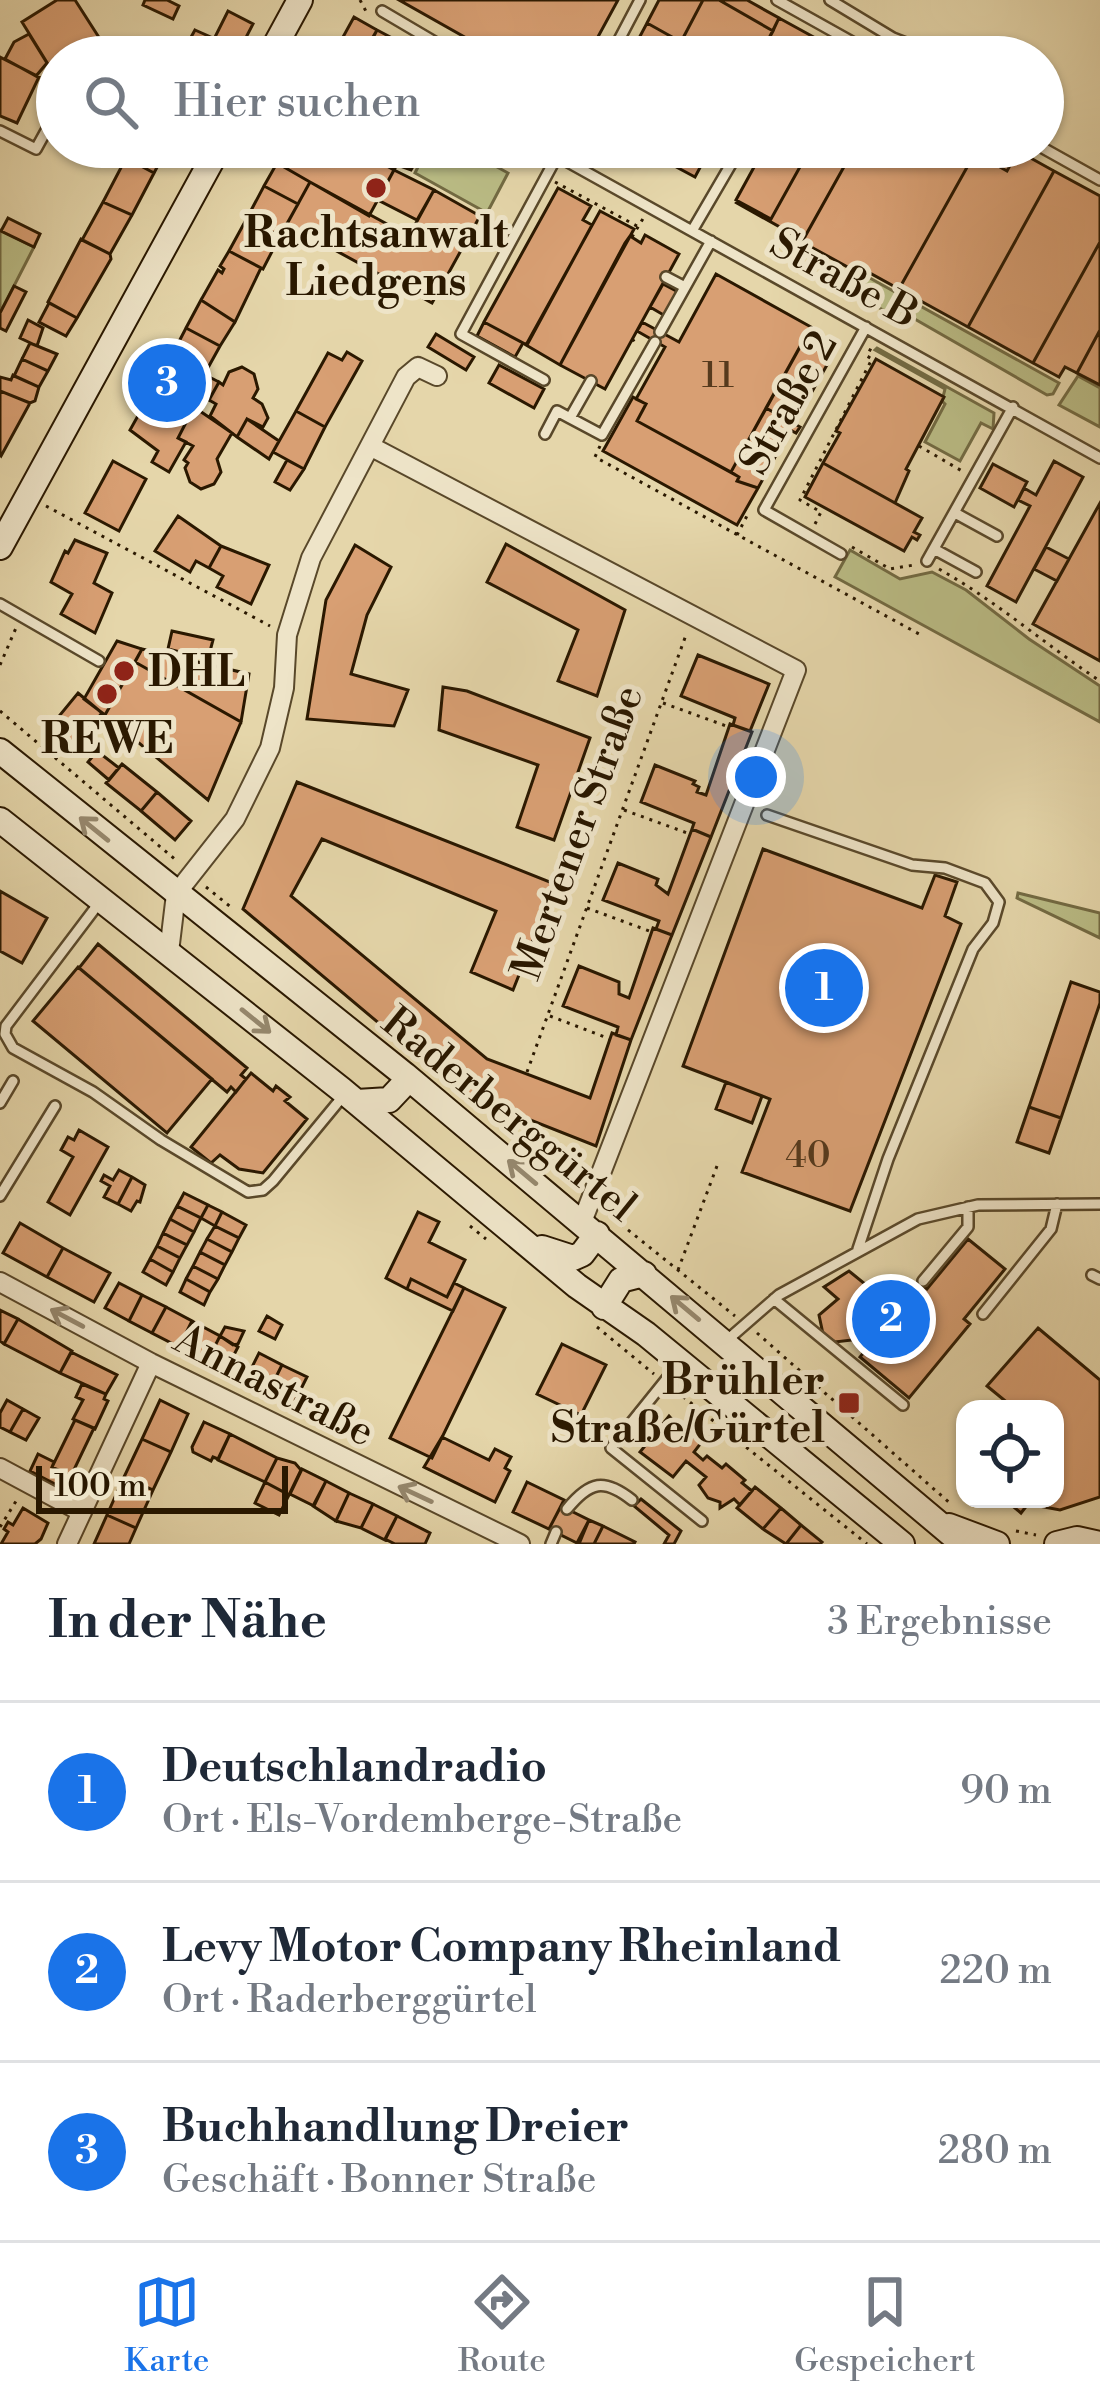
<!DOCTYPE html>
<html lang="de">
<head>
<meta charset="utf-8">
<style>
  body { margin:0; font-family:"Libre Bodoni",serif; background:#f2f2f3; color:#1f2937 }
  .controls { position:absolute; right:36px; bottom:36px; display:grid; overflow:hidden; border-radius:24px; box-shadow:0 3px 9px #0004 }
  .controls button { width:108px; height:108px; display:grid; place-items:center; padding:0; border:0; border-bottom:3px solid #e0e1e3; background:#fff; color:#1f2937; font:60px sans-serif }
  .scale { position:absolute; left:36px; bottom:30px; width:252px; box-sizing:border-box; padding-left:12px; border:6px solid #2a1800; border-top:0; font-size:33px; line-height:42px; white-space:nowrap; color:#2a1800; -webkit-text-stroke:9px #eee4c8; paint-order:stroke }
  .you { position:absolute; left:756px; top:777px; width:42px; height:42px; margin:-30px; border:9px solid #fff; border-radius:50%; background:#1a73e8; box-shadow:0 0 0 18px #1a73e833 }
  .badge { display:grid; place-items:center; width:78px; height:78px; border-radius:50%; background:#1a73e8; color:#fff; font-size:39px; font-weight:700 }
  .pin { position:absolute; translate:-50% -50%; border:6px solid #fff; box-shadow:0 3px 12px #0006 }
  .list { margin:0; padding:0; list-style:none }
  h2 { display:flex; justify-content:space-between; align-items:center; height:156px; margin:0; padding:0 48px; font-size:51px }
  h2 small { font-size:39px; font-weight:400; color:#747a83 }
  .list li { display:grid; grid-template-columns:78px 1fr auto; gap:36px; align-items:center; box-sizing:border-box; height:180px; padding:0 48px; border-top:3px solid #e0e1e3 }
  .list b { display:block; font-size:45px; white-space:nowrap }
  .list p { margin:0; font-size:39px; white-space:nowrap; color:#747a83 }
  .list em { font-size:39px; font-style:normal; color:#747a83 }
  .icon { flex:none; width:66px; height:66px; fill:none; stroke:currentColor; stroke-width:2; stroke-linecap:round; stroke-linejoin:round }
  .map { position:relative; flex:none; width:1100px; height:1544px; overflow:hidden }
  .search { position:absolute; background:#fff; box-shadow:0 3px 9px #0004; left:36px; right:36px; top:36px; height:132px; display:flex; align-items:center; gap:30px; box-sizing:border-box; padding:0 42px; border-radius:66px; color:#747a83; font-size:45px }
  .sheet { height:696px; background:#fff }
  nav { display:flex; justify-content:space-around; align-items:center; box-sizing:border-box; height:168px; border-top:3px solid #e0e1e3; background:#fff; font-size:33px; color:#747a83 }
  nav a { display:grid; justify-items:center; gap:6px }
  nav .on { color:#1a73e8 }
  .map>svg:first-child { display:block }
  .green { fill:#babc85; stroke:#726a42; stroke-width:3 }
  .building { fill:#d89f73; stroke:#2a1800; stroke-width:3 }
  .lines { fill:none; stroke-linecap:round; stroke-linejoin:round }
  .service-casing { stroke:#59482a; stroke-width:14 }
  .minor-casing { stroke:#59482a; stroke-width:22 }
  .secondary-casing { stroke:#2a1800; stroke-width:28 }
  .path { stroke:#2a1800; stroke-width:3; stroke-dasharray:3 6; stroke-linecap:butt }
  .service { stroke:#eee4c8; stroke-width:9 }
  .minor { stroke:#eee4c8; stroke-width:18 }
  .secondary { stroke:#eee4c8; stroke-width:24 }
  .oneway { stroke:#96886e }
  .poi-dot { fill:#8f2418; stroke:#eee4c8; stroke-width:4.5 }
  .labels { text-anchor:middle; stroke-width:10; stroke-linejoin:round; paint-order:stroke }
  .number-label { font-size:36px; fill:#563a1d }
  .poi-label { font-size:42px; font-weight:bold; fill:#2a1800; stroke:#eee4c8 }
  .street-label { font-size:42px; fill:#2a1800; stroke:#eee4c8 }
</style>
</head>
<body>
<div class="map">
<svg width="1100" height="1544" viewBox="0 0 1100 1544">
  <rect width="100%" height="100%" fill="#e5d6aa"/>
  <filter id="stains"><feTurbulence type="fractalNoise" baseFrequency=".00167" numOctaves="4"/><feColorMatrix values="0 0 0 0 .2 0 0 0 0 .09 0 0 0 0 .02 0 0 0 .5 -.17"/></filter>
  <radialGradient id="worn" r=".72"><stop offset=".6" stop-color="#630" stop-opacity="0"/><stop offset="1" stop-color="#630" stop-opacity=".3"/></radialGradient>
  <path class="green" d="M428,147H461L508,173L487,213L415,173Z
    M0,230L34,247L0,313Z
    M868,277L1059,383L1053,394L1047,395L892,306L888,313L856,294Z
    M877,348L994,413L993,429L981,423L960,461L925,442L945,404L942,401L945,389L875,350Z
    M1078,376L1100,388V427L1059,405Z
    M850,550L900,579L932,572L966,590L1029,639L1100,686V722L835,577Z
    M1018,893L1100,913V938L1017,898Z"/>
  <path class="building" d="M57,0H75L100,39L71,57H57V66L51,69L22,22Z
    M145,0H167L179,6L173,19L143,5Z
    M399,0H618L587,57H500Z
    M659,0H703L681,42L647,23Z
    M703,0H719L773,31L759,57H673Z
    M719,0H747L779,18L773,31Z
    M228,11L253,24L239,51L214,39Z
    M354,17L377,30L363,57H332Z
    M779,18L850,57H800L768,40Z
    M647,23L681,42L673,57H629Z
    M195,30L224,43L217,57H180Z
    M377,30L411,48L405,57H394L369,44Z
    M29,34L47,63L36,76L5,59L14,42Z
    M768,40L800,57H759Z
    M0,57L39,77L17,123L0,116Z
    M132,147H168L154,173L126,158Z
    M285,147H353L394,170L369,216L277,163Z
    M353,147H407L394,170Z
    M407,147H424L411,170L397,165Z
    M639,147H711L695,177Z
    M765,147H811L771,219L736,200Z
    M811,147H855L803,240L735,202L771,219Z
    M855,147H965L975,153L899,289L866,271L864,276L802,242Z
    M978,147H1011L1018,151L1007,171L975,153Z
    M1018,151L1054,171L968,327L899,289L975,153L1007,171Z
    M126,158L154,173L132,215L103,202Z
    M277,163L310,182L298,204L264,186Z
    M394,170L434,190L417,220L378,200Z
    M1054,171L1100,196V242L1033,363L968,327Z
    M310,182L409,236L434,190L480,216L432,303L287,224Z
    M264,186L298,204L280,236L247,218Z
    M558,188L591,206L583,220L592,225L527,345L484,322Z
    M103,202L132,215L110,254L82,240Z
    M600,211L634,229L560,365L526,345Z
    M8,218L40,234L34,247L1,231Z
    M247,218L280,236L263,269L229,251Z
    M645,235L679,254L605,389L560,365L625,243L630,236L641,243Z
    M81,239L110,254L111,259L77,318L48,302Z
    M1100,242V330L1077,373L1065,367L1059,377L1033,363Z
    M229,251L261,268L235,322L201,300L218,270L222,273L224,269L220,266Z
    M716,274L811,327L731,472L637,421L646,404L636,399L665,347L637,331L640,326L642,322L679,342Z
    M663,284L680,293L667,317L650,307Z
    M14,286L26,292L6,331L0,328V313Z
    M201,300L235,322L220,346L186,328Z
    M49,303L77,318L66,336L39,322Z
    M28,320L43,328L37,346L20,338Z
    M484,322L523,343L515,357L477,336Z
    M186,328L220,346L204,375L171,357Z
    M1100,330V385L1077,373Z
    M436,334L474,357L466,370L428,347Z
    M30,343L57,354L48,371L22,359Z
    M802,343L832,356L794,424L766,408Z
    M347,352L362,361L325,427L296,411L328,353L342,360Z
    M22,359L48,371L39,387L14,376Z
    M876,359L944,397L906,469L909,471L895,503L823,463L840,433L836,431Z
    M499,365L544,389L534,408L489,383Z
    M188,366L219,382L209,400L180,380Z
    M242,367L254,374L258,389L253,398L262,404L268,418L263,427L247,419L237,437L210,416L216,404L209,400L219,382L223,385L229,372Z
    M163,371L186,385L180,399L194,407L178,438L186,442L169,472L152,462L158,451L130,430Z
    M13,375L39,387L35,401L30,403L0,391V377L11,380Z
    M0,391L30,403L1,456L0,455Z
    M633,397L646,404L637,421L739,477L737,481L758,488L737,525L603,451Z
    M194,407L232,433L217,459L221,472L214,484L201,489L190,482L185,468L188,463L184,460L193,446L178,438Z
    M766,408L800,427L796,433L790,430L758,488L737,481L739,477L731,472Z
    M296,411L325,427L304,469L273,452Z
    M247,419L279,441L269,459L237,437Z
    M287,460L304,469L290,490L275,482Z
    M113,461L146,479L119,531L85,513Z
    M1054,461L1083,477L1016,602L987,586L1030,506L1018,500L1024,488L1036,495Z
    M823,463L922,518L914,532L920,535L917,540L912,537L904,551L805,497Z
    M993,464L1027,482L1014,507L980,488Z
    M1100,503V661L1033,624Z
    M178,516L221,546L209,568L196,561L190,572L155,551Z
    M75,540L107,553L94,583L112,593L95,633L61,614L72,594L51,582L65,551L68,553Z
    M506,544L625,610L597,696L558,681L578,630L487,582Z
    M355,545L391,567L367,615L351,674L408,690L394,726L307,719L326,600Z
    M221,546L269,565L251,604L217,587L223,576L209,568Z
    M1046,547L1069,559L1057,581L1034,569Z
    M172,631L213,640L208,659L168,649Z
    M117,641L142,649L105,715L84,699Z
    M142,649L249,674L241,722L135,662Z
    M698,655L769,684L750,731L733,725L735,718L681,696Z
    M135,662L241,722L208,800L105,715Z
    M443,687L467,691L590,738L554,840L517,827L538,765L439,730Z
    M78,693L102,713L70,752L46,732Z
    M730,724L752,732L711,837L692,829L694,823L641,802L655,765L695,781L693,784L699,787L697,792L706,795Z
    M97,751L119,768L109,780L88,762Z
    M122,764L157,792L141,811L106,783Z
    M297,782L555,884L513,990L471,972L496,911L322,839L291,896L487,1059L590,1098L612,1033L631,1040L596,1146L462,1093L243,909Z
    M157,792L191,821L175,840L141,811Z
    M692,829L711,837L672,935L656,929L659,921L603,900L618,863L658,879L656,885L668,894Z
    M763,849L922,908L935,875L957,882L945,916L961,924L850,1211L742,1172L770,1099L683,1066Z
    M0,891L47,918L22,963L0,951Z
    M653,928L672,935L631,1040L616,1035L618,1027L563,1006L579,966L619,982V994L629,998Z
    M98,944L247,1068L241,1075L246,1079L236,1092L231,1087L227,1092L79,968Z
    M78,967L212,1079L167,1133L33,1021Z
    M1071,982L1100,992V1003L1061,1118L1029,1107Z
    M251,1073L273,1091L276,1086L290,1097L285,1101L307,1119L263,1173L239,1169L220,1155L211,1163L191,1147Z
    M726,1082L762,1096L752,1123L716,1109Z
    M1029,1107L1061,1118L1049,1153L1017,1142Z
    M79,1130L108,1147L70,1215L48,1202L73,1157L61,1150L68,1137L74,1140Z
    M119,1170L132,1177L118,1204L104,1197L110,1186L101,1181L104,1175L113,1180Z
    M132,1177L145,1185L140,1202L137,1201L131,1211L118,1204Z
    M184,1193L208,1205L201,1218L177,1206Z
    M208,1205L222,1212L215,1226L201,1218Z
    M177,1206L201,1218L194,1232L170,1219Z
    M222,1212L246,1225L239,1238L215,1226Z
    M418,1212L439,1222L429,1242L465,1260L447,1297L411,1279L407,1289L386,1278Z
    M170,1219L194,1232L187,1245L163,1233Z
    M20,1223L63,1248L47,1277L3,1253Z
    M215,1226L239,1238L232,1252L207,1239Z
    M163,1233L187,1245L180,1258L157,1246Z
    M207,1239L232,1252L225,1265L200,1252Z
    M968,1239L1005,1269L964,1319L970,1324L909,1398L860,1357L869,1346L860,1339L835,1342L823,1334L819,1315L838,1299L824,1287L849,1271L898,1311L921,1284L927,1289Z
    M157,1246L180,1258L173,1272L150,1259Z
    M63,1248L110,1273L94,1302L47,1277Z
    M200,1252L225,1265L218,1279L193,1266Z
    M150,1259L173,1272L166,1285L143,1272Z
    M193,1266L218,1279L210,1292L186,1279Z
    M186,1279L210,1292L204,1305L180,1292Z
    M411,1279L447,1297L454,1283L464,1288L453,1311L407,1289Z
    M119,1283L142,1295L129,1321L105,1308Z
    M464,1288L505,1308L432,1458L390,1438Z
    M142,1295L166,1307L152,1333L129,1321Z
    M166,1307L192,1321L179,1347L152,1333Z
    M0,1310L18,1319L4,1344L0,1341Z
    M267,1316L282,1325L275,1339L259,1331Z
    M18,1319L72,1351L60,1373L4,1344Z
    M192,1321L220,1336L207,1362L196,1356L194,1359L179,1347Z
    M225,1327L244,1331L238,1344L233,1345L220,1336Z
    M1038,1328L1100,1380V1497L1060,1510L1028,1504L1021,1513L1009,1503L1012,1499H1055V1409H1015L987,1386Z
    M220,1336L238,1347L225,1372L206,1363Z
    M562,1344L606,1365L581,1415L537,1394Z
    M71,1352L117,1375L106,1394L60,1373Z
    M259,1353L282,1365L269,1391L246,1379Z
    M282,1365L307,1377L294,1403L269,1391Z
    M82,1384L106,1394L104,1399L108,1401L95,1429L73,1419L83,1400L76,1397Z
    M7,1400L23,1409L10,1432L0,1427V1413Z
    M160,1400L188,1414L171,1452L142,1439Z
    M23,1409L39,1418L26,1440L10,1432Z
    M669,1416L684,1433L686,1430L701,1443L694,1452L703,1460L707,1456L722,1468L726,1464L745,1480L742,1483L752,1491L740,1505L734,1499L720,1508V1502L708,1498L699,1485L706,1477L686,1461L673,1477L640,1452Z
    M75,1420L94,1428L71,1476L52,1467Z
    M204,1422L230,1434L218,1459L213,1457L211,1461L193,1452L192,1447Z
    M230,1434L277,1458L265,1482L218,1460Z
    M442,1437L489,1460L495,1449L511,1457L505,1468L510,1471L495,1502L424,1467Z
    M142,1439L171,1452L153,1490L124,1477Z
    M38,1454L54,1462L52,1467L63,1472L57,1485L30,1471Z
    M277,1458L295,1463L301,1470L289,1495L265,1482Z
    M302,1469L326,1481L314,1506L290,1494Z
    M124,1477L153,1490L136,1528L107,1515Z
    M326,1481L349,1493L336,1521L313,1506Z
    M265,1482L289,1495L279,1515L255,1503Z
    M527,1482L564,1500L549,1529L513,1512Z
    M755,1487L781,1508L763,1529L737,1508Z
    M349,1493L373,1504L361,1528L336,1521Z
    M641,1499L681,1531L674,1544H664L669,1535L634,1506Z
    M373,1504L397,1516L385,1540L361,1528Z
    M561,1506L589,1520L577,1543L549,1529Z
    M23,1508L48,1523L41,1539L35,1544H1L8,1532L4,1529L8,1522L13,1525Z
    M781,1508L801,1525L786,1544L763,1529Z
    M107,1515L136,1528L129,1544H94Z
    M397,1516L430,1533L425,1544H395L385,1539Z
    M589,1520L603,1526L594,1544H579Z
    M801,1525L822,1542L820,1544H786Z
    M603,1526L635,1542L634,1544H594Z"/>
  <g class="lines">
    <g class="service-casing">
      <path id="service" d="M777,0L879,57
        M830,0L893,38L942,57
        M382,11L460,57
        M610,57L640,0
        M0,131L36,149L57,111
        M505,147L525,158L531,147
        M541,147L1100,458
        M1041,147L1100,180
        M692,231L741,147
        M666,277L685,287
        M660,332L711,241
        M544,380L461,334L562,147
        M570,418L602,435L655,342
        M545,434L557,411L570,418L591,381
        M955,513L997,536
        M934,549L976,572
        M841,554L764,510L866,327
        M927,561L1013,407
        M0,604L99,661
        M767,815L912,865L945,868L985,883L999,902L993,923L973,949L888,1159L858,1249
        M99,903L6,1026L5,1034L13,1048L93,1092L161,1140L248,1192L263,1190L273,1181L344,1095
        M0,1103L13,1081
        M0,1196L55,1106
        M1092,1275L1100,1279
        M923,1281L968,1227V1207
        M774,1299L903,1405
        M983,1314L1051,1229L1057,1204
        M725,1342L779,1295L918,1219L978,1205L1100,1204
        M677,1366L611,1448L702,1521
        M567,1509C590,1481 604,1478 632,1500
        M551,1544L556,1532"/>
    </g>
    <g class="minor-casing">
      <path id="minor" d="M370,446L796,670L582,1222
        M169,952L176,894L235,819L270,748L284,688L287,635L311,558L406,377L418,367L437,376
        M0,1282L151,1363L520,1544
        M0,1468L82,1512
        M67,1544L151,1363"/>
    </g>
    <g class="secondary-casing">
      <path id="secondary" d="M269,57L300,0
        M0,547L219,147
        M0,751L405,1075L963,1544
        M0,820L342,1090L577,1286L646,1334L902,1544
        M357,1102L389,1100L405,1083V1075
        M542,1248L573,1258L582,1254L597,1234
        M604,1307L621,1280L644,1274
        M949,1526L997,1544
        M1057,1544L1077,1539L1100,1544"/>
    </g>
    <path class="path" d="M360,0L368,15
      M555,182L637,226
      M632,237L644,217
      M632,341L639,337
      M600,446L595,457L919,634
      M919,446L962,471
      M46,506L270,626
      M815,524L821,512L800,500L872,359L867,356L873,344
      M737,535L749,512
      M852,547L890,569L914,565
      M939,569C996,601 1046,645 1100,681
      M0,665L16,628
      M663,703L729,727
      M0,711L177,861
      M624,810L690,834
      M206,887L232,908
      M587,908L652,932
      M550,1016L610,1039
      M527,1072L686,635
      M507,1128L512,1113
      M504,1130L576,1188
      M607,1213L735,1316
      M470,1226L486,1239
      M678,1270L717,1166
      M597,1327L654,1374
      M757,1333L952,1505
      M676,1391L867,1544
      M0,1527L18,1498
      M1016,1531L1036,1535"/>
    <use href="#service" class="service"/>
    <use href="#minor" class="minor"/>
    <use href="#secondary" class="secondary"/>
  </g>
  <defs><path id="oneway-shaft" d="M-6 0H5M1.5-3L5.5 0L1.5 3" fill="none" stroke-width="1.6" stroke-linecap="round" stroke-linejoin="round" transform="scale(3)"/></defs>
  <g class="oneway">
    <use href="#oneway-shaft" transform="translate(94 829) rotate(-141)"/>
    <use href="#oneway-shaft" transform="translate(256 1021) rotate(39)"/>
    <use href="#oneway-shaft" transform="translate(522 1172) rotate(-140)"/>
    <use href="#oneway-shaft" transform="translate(685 1308) rotate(-140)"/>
    <use href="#oneway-shaft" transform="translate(67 1318) rotate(-152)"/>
    <use href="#oneway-shaft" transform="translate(415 1494) rotate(-155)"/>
  </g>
  <g class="poi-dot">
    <circle cx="376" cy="188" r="12"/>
    <circle cx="124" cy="671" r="12"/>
    <circle cx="107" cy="694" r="12"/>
    <rect x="837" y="1391" width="24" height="24" rx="6"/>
  </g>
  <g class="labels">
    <g class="number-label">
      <text x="718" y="387">11</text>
      <text x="808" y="1167">40</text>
    </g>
    <g class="poi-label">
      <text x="376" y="247">Rachtsanwalt<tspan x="376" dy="48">Liedgens</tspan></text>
      <text x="148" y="686" text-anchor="start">DHL</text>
      <text x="107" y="753">REWE</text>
      <text x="825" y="1394" text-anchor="end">Brühler<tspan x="825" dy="48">Straße/Gürtel</tspan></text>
    </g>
    <g class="street-label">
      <text transform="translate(845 277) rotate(29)" y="15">Straße B</text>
      <text transform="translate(787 402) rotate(-61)" y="15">Straße 2</text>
      <text transform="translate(576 832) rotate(-70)" y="15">Mertener Straße</text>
      <text transform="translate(510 1113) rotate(39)" y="15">Raderberggürtel</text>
      <text transform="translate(275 1384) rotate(27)" y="15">Annastraße</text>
    </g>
  </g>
  <rect width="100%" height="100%" filter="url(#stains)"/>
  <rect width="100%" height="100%" fill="url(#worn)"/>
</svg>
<div class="controls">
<button><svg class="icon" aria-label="locate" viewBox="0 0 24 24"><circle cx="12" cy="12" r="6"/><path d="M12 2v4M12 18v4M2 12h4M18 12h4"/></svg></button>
</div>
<div class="scale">100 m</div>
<div class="you"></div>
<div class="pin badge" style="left:824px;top:988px">1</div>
<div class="pin badge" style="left:891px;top:1319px">2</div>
<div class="pin badge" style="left:167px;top:383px">3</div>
<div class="search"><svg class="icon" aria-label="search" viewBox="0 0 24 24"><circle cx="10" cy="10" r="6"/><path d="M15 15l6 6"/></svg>Hier suchen</div>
</div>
<section class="sheet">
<h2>In der Nähe<small>3 Ergebnisse</small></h2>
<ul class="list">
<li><span class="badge">1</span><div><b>Deutschlandradio</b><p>Ort · Els-Vordemberge-Straße</p></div><em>90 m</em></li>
<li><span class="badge">2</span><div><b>Levy Motor Company Rheinland</b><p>Ort · Raderberggürtel</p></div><em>220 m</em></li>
<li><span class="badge">3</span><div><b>Buchhandlung Dreier</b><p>Geschäft · Bonner Straße</p></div><em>280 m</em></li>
</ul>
</section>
<nav>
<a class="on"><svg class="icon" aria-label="map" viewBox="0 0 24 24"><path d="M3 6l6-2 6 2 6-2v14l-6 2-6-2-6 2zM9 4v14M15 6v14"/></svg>Karte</a>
<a><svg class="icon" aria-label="directions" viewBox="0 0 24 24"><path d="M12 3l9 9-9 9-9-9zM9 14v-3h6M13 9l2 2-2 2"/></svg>Route</a>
<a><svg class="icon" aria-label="saved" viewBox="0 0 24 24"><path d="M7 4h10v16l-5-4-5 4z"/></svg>Gespeichert</a>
</nav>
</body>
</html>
